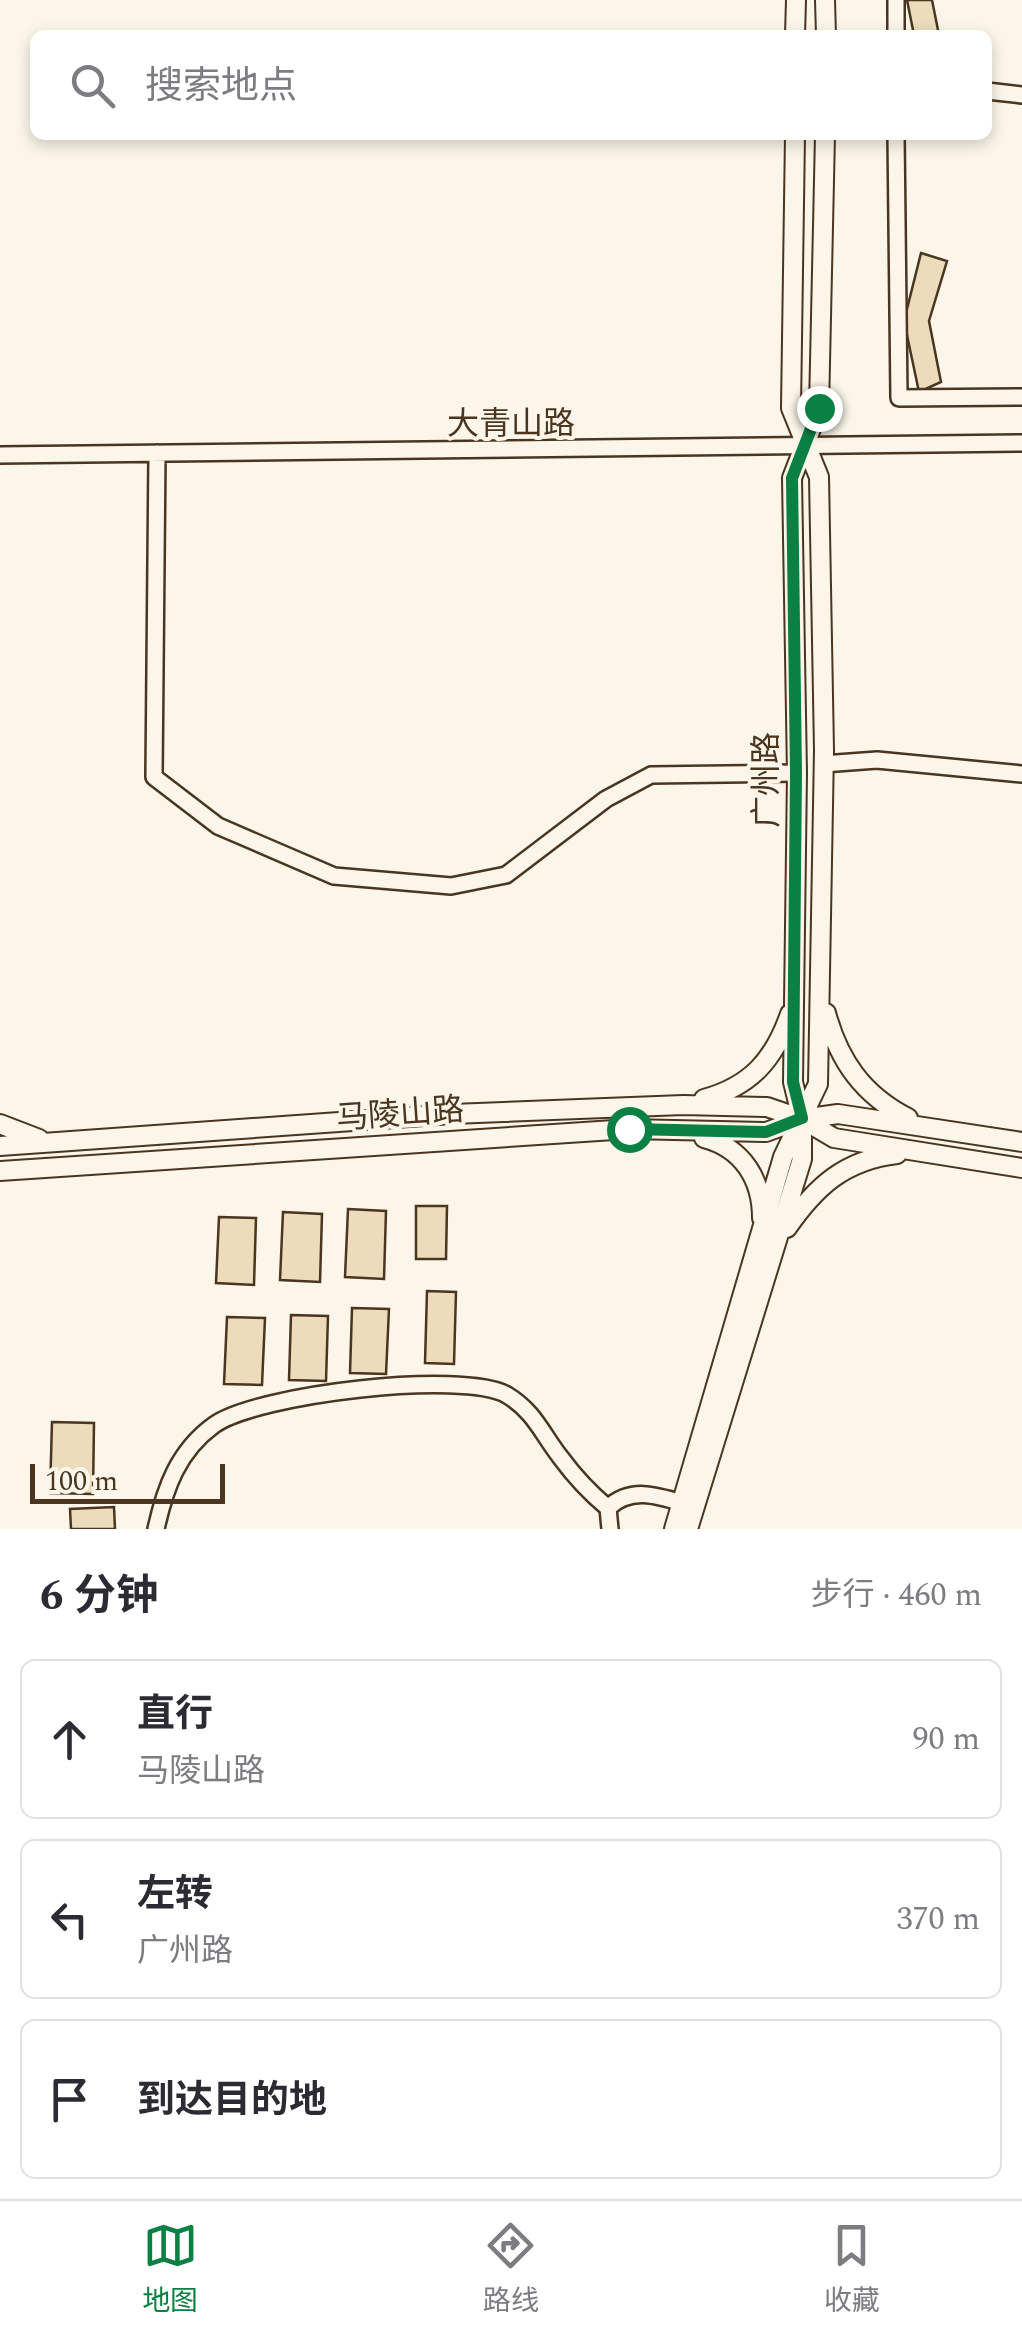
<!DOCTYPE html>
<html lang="zh">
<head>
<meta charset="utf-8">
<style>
  body { margin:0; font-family:Spectral,"Noto Sans SC",serif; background:#f2f2f3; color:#2b2b33 }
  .scale { position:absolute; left:30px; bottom:25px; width:195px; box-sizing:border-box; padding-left:10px; border:5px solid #4a3520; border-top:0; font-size:28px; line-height:35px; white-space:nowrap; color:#4a3520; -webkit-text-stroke:8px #fbf6e9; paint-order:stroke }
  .stop { position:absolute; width:30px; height:30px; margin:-22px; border:8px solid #0b8043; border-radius:50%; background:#fff }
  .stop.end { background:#0b8043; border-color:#fff; box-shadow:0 2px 10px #0008 }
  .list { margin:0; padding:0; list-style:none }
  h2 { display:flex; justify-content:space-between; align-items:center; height:130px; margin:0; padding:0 40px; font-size:42px }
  h2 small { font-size:32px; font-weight:400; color:#7c7c81 }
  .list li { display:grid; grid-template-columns:65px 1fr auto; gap:30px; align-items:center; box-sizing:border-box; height:160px; margin:0 20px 20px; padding:0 20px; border:2px solid #e1e1e2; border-radius:15px }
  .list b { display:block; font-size:38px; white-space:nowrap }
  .list p { margin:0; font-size:32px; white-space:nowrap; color:#7c7c81 }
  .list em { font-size:32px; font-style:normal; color:#7c7c81 }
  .icon { flex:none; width:55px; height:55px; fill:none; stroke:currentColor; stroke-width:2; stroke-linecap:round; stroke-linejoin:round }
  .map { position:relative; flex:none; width:1022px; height:1529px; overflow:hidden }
  .search { position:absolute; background:#fff; box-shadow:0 5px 15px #0003; left:30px; right:30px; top:30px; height:110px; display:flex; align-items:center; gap:25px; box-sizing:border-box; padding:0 35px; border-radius:15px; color:#7c7c81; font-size:38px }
  .sheet { height:670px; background:#fff }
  nav { display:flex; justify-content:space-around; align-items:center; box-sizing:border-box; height:140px; border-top:2px solid #e1e1e2; background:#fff; font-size:28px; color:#7c7c81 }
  nav a { display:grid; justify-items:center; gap:5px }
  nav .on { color:#0b8043 }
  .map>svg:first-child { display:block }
  .building { fill:#ecdcbc; stroke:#4a3520; stroke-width:2.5 }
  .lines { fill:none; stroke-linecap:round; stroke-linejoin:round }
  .minor-casing { stroke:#4a3520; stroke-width:20 }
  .major-casing { stroke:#4a3520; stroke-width:22 }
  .minor { stroke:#fbf6e9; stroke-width:15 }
  .major { stroke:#fbf6e9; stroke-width:18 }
  .route { stroke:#0b8043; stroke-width:12 }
  .labels { text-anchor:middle; stroke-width:8; stroke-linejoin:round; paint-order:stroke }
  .street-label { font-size:32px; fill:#4a3520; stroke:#fbf6e9 }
</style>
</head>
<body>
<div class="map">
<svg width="1022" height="1529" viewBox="0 0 1022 1529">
  <rect width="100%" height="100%" fill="#fbf6e9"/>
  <path class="building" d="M907,0H932L939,35H914Z
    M921,253L947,261L929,321L941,382L919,392L904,321Z
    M416,1206H447L446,1259H416Z
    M348,1209L386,1211L384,1279L345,1277Z
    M283,1212L322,1214L320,1282L280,1280Z
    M219,1217L256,1218L254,1285L216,1283Z
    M427,1291L456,1292L454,1364L425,1363Z
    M352,1308L389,1309L386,1374L350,1373Z
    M291,1315L328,1316L326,1381L289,1380Z
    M227,1317L265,1318L262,1385L224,1384Z
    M52,1422L94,1423L93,1494L50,1493Z
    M114,1507L115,1529H71L70,1509Z"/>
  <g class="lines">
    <g class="minor-casing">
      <path id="minor" d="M896,35V0
        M987,91L1022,95
        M896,135L899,398L1022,397
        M157,453L154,777L218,826L334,876L451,886L506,875L606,799L651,775L797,773
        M0,455L1022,443
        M823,764L877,760L1022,774
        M156,1529C165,1488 178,1451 214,1425C257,1394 463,1370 507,1395C535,1412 542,1434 561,1458C575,1477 590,1493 608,1508
        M610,1529L608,1508C630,1487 656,1495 682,1503"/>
    </g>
    <g class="major-casing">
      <path id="major" d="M825,0L826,35
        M795,35L796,0
        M826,1013C839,1061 863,1095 908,1118
        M704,1099C751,1086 774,1060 790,1014
        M0,1124L39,1139
        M704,1138C743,1148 762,1180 762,1218
        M0,1146L452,1114L683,1105L767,1107L802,1119L834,1138L1022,1168
        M0,1171L629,1129L766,1132L802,1119L838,1114L1022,1142
        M787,1228C816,1186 845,1160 897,1154
        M674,1529L783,1157L818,1084L824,750L819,477L791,408L795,135
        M688,1529L802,1159V1119L793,1082L797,773L792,478L819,408L825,135"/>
    </g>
    <use href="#minor" class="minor"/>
    <use href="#major" class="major"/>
  </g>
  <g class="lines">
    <path class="route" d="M629,1129L766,1132L802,1118L793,1082L796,773L792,478L819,408"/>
  </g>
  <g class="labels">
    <g class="street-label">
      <text x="511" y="434">大青山路</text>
      <text transform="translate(766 780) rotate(-90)" y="11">广州路</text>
      <text transform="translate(400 1113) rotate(-4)" y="11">马陵山路</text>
    </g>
  </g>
</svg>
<div class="scale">100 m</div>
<div class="stop" style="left:629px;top:1129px"></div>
<div class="stop end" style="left:819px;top:408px"></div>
<div class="search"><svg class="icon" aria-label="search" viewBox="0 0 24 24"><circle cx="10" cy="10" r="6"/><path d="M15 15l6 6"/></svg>搜索地点</div>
</div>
<section class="sheet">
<h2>6 分钟<small>步行 · 460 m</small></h2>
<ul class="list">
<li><svg class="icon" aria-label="ahead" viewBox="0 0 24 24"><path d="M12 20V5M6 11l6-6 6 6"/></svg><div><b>直行</b><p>马陵山路</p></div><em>90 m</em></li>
<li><svg class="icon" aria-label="left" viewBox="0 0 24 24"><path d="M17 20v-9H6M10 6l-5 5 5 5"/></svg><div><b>左转</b><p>广州路</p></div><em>370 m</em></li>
<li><svg class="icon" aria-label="arrive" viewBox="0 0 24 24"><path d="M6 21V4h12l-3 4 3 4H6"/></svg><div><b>到达目的地</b></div></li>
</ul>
</section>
<nav>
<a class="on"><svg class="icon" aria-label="map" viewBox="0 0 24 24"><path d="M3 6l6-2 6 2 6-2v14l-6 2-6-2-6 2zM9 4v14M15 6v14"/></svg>地图</a>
<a><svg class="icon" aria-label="directions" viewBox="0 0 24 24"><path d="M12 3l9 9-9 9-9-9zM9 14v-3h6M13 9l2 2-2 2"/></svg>路线</a>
<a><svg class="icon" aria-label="saved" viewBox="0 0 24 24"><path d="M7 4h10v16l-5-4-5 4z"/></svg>收藏</a>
</nav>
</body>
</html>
